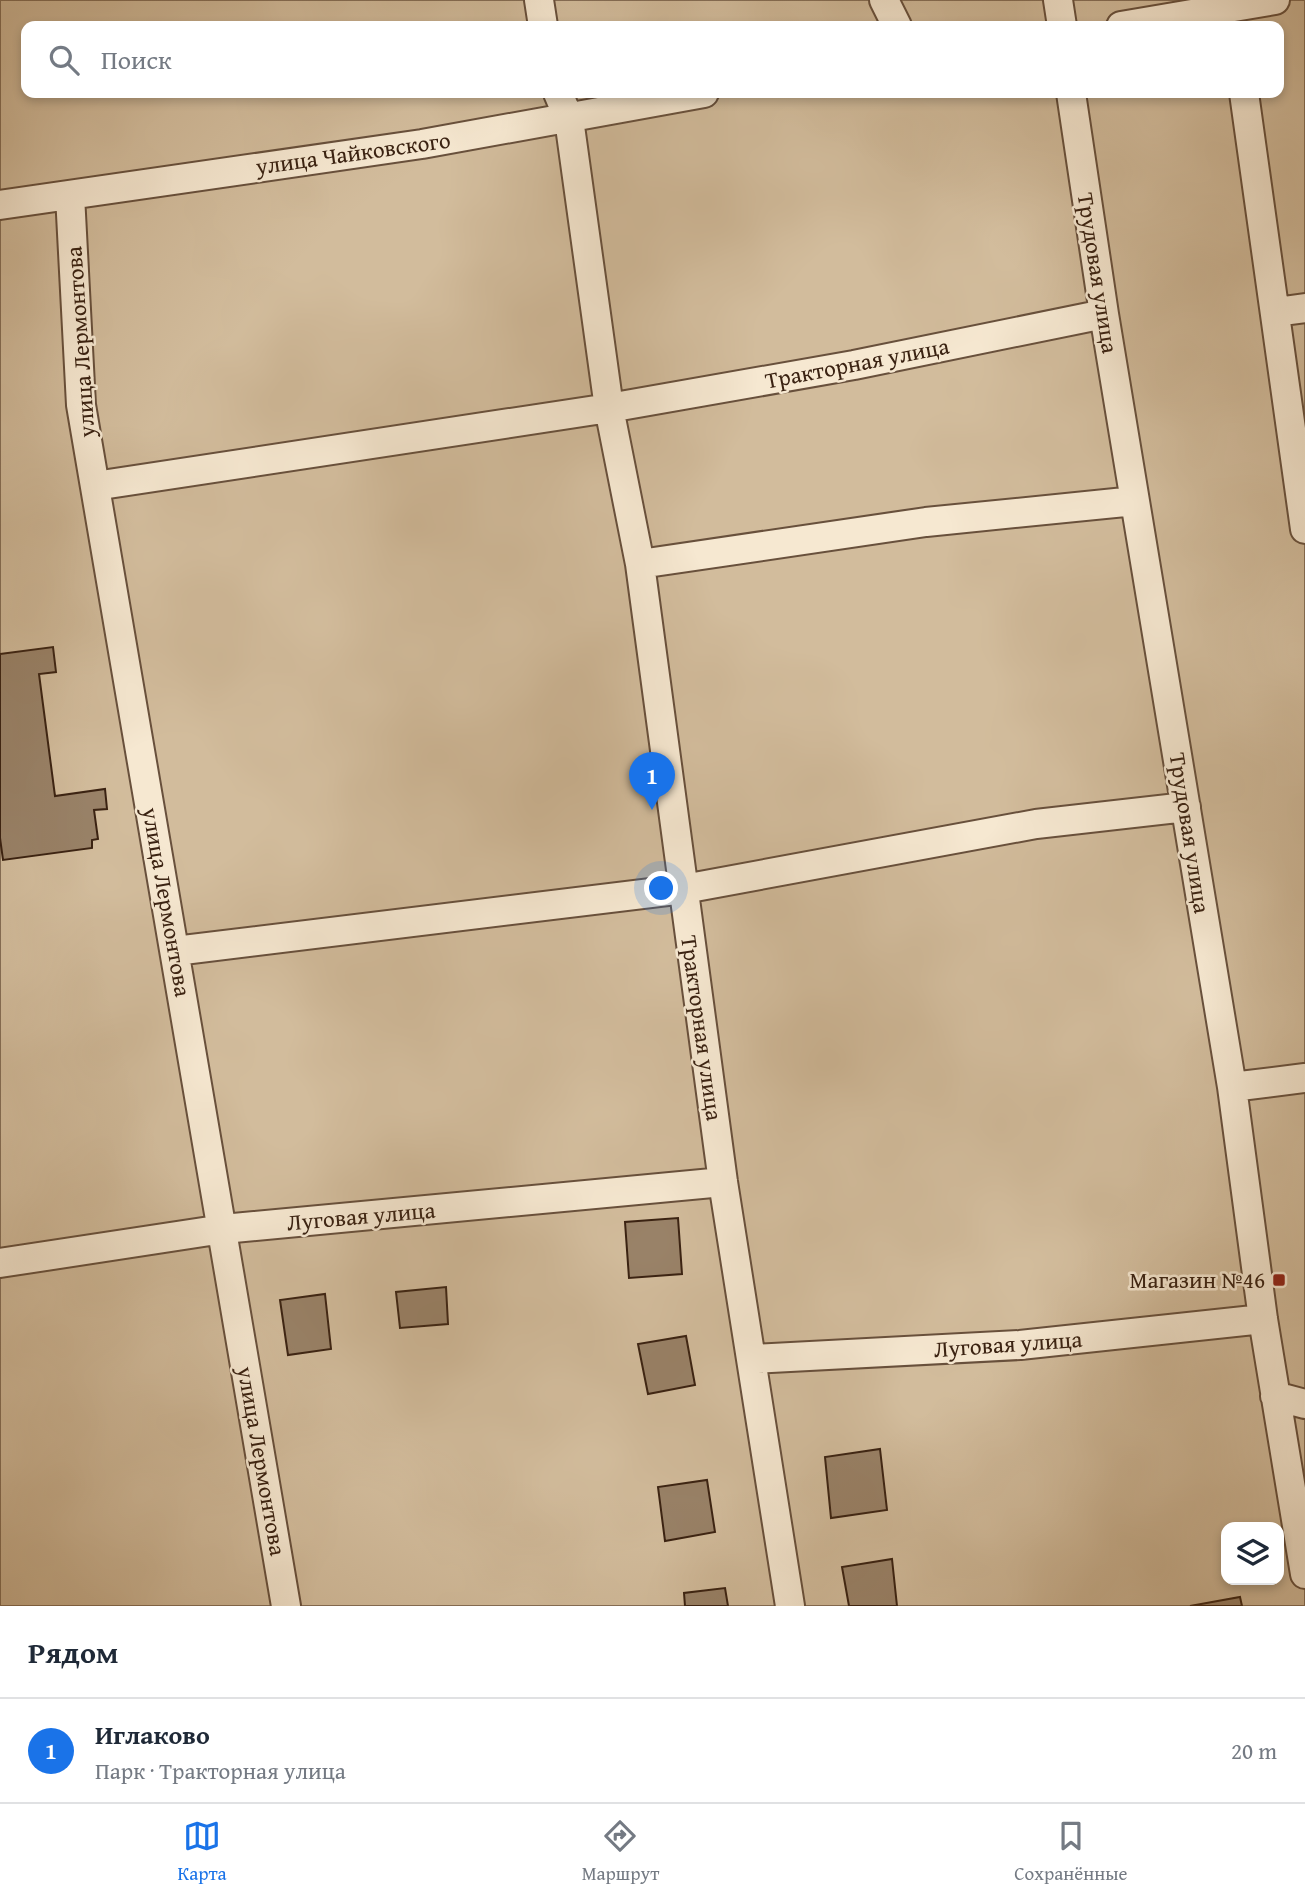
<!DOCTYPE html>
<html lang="ru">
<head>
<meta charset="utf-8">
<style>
  body { margin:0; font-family:"Gentium Book Plus",serif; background:#f6f6f7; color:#1f2937 }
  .controls { position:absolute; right:21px; bottom:21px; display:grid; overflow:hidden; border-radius:14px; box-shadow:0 4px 10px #0003 }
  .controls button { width:63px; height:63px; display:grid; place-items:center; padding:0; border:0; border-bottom:2px solid #e0e1e3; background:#fff; color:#1f2937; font:35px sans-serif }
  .you { position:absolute; left:662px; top:889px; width:24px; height:24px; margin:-18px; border:5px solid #fff; border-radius:50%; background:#1a73e8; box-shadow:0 0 0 10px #1a73e833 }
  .badge { display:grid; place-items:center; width:46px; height:46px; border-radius:50%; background:#1a73e8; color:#fff; font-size:23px; font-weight:700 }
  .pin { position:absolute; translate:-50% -58px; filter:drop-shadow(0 2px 4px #0008) }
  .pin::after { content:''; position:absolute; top:37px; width:24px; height:21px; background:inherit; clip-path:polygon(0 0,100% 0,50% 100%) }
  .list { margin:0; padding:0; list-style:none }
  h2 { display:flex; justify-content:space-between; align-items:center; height:91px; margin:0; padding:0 28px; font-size:30px }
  h2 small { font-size:23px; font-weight:400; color:#747a83 }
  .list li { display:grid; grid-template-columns:46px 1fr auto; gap:21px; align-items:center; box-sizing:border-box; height:105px; padding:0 28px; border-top:2px solid #e0e1e3 }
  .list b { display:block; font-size:26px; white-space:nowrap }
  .list p { margin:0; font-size:23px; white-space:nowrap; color:#747a83 }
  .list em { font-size:23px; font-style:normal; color:#747a83 }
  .icon { flex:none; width:38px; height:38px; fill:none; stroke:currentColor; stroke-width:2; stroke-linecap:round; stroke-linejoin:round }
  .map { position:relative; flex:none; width:1305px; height:1606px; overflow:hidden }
  .search { position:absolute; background:#fff; box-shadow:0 4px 10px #0003; left:21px; right:21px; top:21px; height:77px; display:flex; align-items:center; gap:18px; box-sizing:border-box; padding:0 24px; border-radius:14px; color:#747a83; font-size:26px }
  .sheet { height:196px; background:#fff }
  nav { display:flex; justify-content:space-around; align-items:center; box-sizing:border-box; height:98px; border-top:2px solid #e0e1e3; background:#fff; font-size:19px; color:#747a83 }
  nav a { display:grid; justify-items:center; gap:4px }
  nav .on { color:#1a73e8 }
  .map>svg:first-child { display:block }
  .green { fill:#d2bc9c; stroke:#866f57; stroke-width:2; fill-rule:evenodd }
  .building { fill:#998268; stroke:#3a2212; stroke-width:2 }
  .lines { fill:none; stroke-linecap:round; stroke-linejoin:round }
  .minor-casing { stroke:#68503c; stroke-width:32 }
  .minor { stroke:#f6e8d1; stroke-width:28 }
  .poi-dot { fill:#8f2418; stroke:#f6e8d1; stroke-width:2.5 }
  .labels { text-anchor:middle; stroke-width:5; stroke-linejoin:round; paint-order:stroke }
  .street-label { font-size:23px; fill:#3a2212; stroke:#f6e8d1 }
  .poi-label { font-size:23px; fill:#3a2212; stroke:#f6e8d1; text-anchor:end }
</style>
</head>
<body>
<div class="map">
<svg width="1305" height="1606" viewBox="0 0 1305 1606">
  <rect width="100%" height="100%" fill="#f1dbb8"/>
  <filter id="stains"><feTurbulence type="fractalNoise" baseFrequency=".00286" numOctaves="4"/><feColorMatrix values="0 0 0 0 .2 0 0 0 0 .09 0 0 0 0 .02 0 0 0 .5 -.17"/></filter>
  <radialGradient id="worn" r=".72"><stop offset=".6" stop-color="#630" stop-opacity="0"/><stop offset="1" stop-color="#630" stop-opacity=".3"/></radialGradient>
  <path class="green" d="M0,0H1305V1606H0ZM26,26H1279V93H26ZM1226,1527H1279V1580H1226Z"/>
  <path class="building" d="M53,647L56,672L39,674L55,796L105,789L107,809L94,810L98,839L92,840V848L3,860L0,838V654Z
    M678,1218L682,1274L629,1278L625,1222Z
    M446,1287L448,1324L400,1328L396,1292Z
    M325,1294L331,1349L288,1355L280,1300Z
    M686,1336L695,1385L648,1394L638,1344Z
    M880,1449L887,1510L831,1518L825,1457Z
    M707,1480L715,1532L665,1541L658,1487Z
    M892,1559L897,1606H849L842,1567Z
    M725,1588L728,1606H685L684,1593Z
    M1240,1597L1242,1606H1190Z"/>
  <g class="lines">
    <g class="minor-casing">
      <path id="minor" d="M539,0L543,26
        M884,0L897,26
        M1058,0L1062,26
        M1121,26L1275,0
        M558,93L569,119L609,408L640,564L723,1182L790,1606
        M1071,93L1104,314L1232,1087L1263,1319L1305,1574
        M1244,93L1305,529
        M70,195L81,405L286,1606
        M0,205L422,144L704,93
        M1276,312L1305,308
        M95,486L609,408L854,365L1104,314
        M640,564L926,522L1135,501
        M175,951L684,889L1036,824L1186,807
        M1232,1087L1305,1078
        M0,1263L223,1229L723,1182
        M752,1359L1020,1345L1263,1319
        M1275,1396L1305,1404"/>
    </g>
    <use href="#minor" class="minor"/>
  </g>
  <rect class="poi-dot" x="1272" y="1273" width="14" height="14" rx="3.5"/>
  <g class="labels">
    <g class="street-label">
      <text transform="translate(353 153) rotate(-8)" y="8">улица Чайковского</text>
      <text transform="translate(1098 273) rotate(81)" y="8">Трудовая улица</text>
      <text transform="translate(80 342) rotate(-94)" y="8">улица Лермонтова</text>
      <text transform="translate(857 363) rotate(-11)" y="8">Тракторная улица</text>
      <text transform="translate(1190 833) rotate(81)" y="8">Трудовая улица</text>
      <text transform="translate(167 902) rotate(80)" y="8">улица Лермонтова</text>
      <text transform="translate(702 1028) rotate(82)" y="8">Тракторная улица</text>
      <text transform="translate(361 1216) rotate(-5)" y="8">Луговая улица</text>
      <text transform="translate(1008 1344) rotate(-4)" y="8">Луговая улица</text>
      <text transform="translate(262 1461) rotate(80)" y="8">улица Лермонтова</text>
    </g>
    <g class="poi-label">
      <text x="1265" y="1288">Магазин №46</text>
    </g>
  </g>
  <rect width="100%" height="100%" filter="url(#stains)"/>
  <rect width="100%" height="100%" fill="url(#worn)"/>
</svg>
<div class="controls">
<button><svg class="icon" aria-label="layers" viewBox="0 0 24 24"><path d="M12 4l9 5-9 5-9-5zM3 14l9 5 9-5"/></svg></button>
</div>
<div class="you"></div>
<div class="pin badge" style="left:652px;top:810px">1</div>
<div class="search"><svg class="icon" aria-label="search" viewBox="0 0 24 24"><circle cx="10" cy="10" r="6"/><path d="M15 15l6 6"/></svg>Поиск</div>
</div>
<section class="sheet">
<h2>Рядом<small></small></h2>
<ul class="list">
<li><span class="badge">1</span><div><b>Иглаково</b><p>Парк · Тракторная улица</p></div><em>20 m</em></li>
</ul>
</section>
<nav>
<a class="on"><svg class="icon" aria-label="map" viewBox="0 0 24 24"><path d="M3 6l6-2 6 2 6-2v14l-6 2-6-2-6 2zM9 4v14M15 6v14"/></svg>Карта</a>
<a><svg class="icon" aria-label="directions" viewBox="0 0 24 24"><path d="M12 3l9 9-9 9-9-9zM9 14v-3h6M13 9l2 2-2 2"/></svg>Маршрут</a>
<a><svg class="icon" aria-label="saved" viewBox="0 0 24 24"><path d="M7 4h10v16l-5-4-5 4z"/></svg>Сохранённые</a>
</nav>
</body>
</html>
